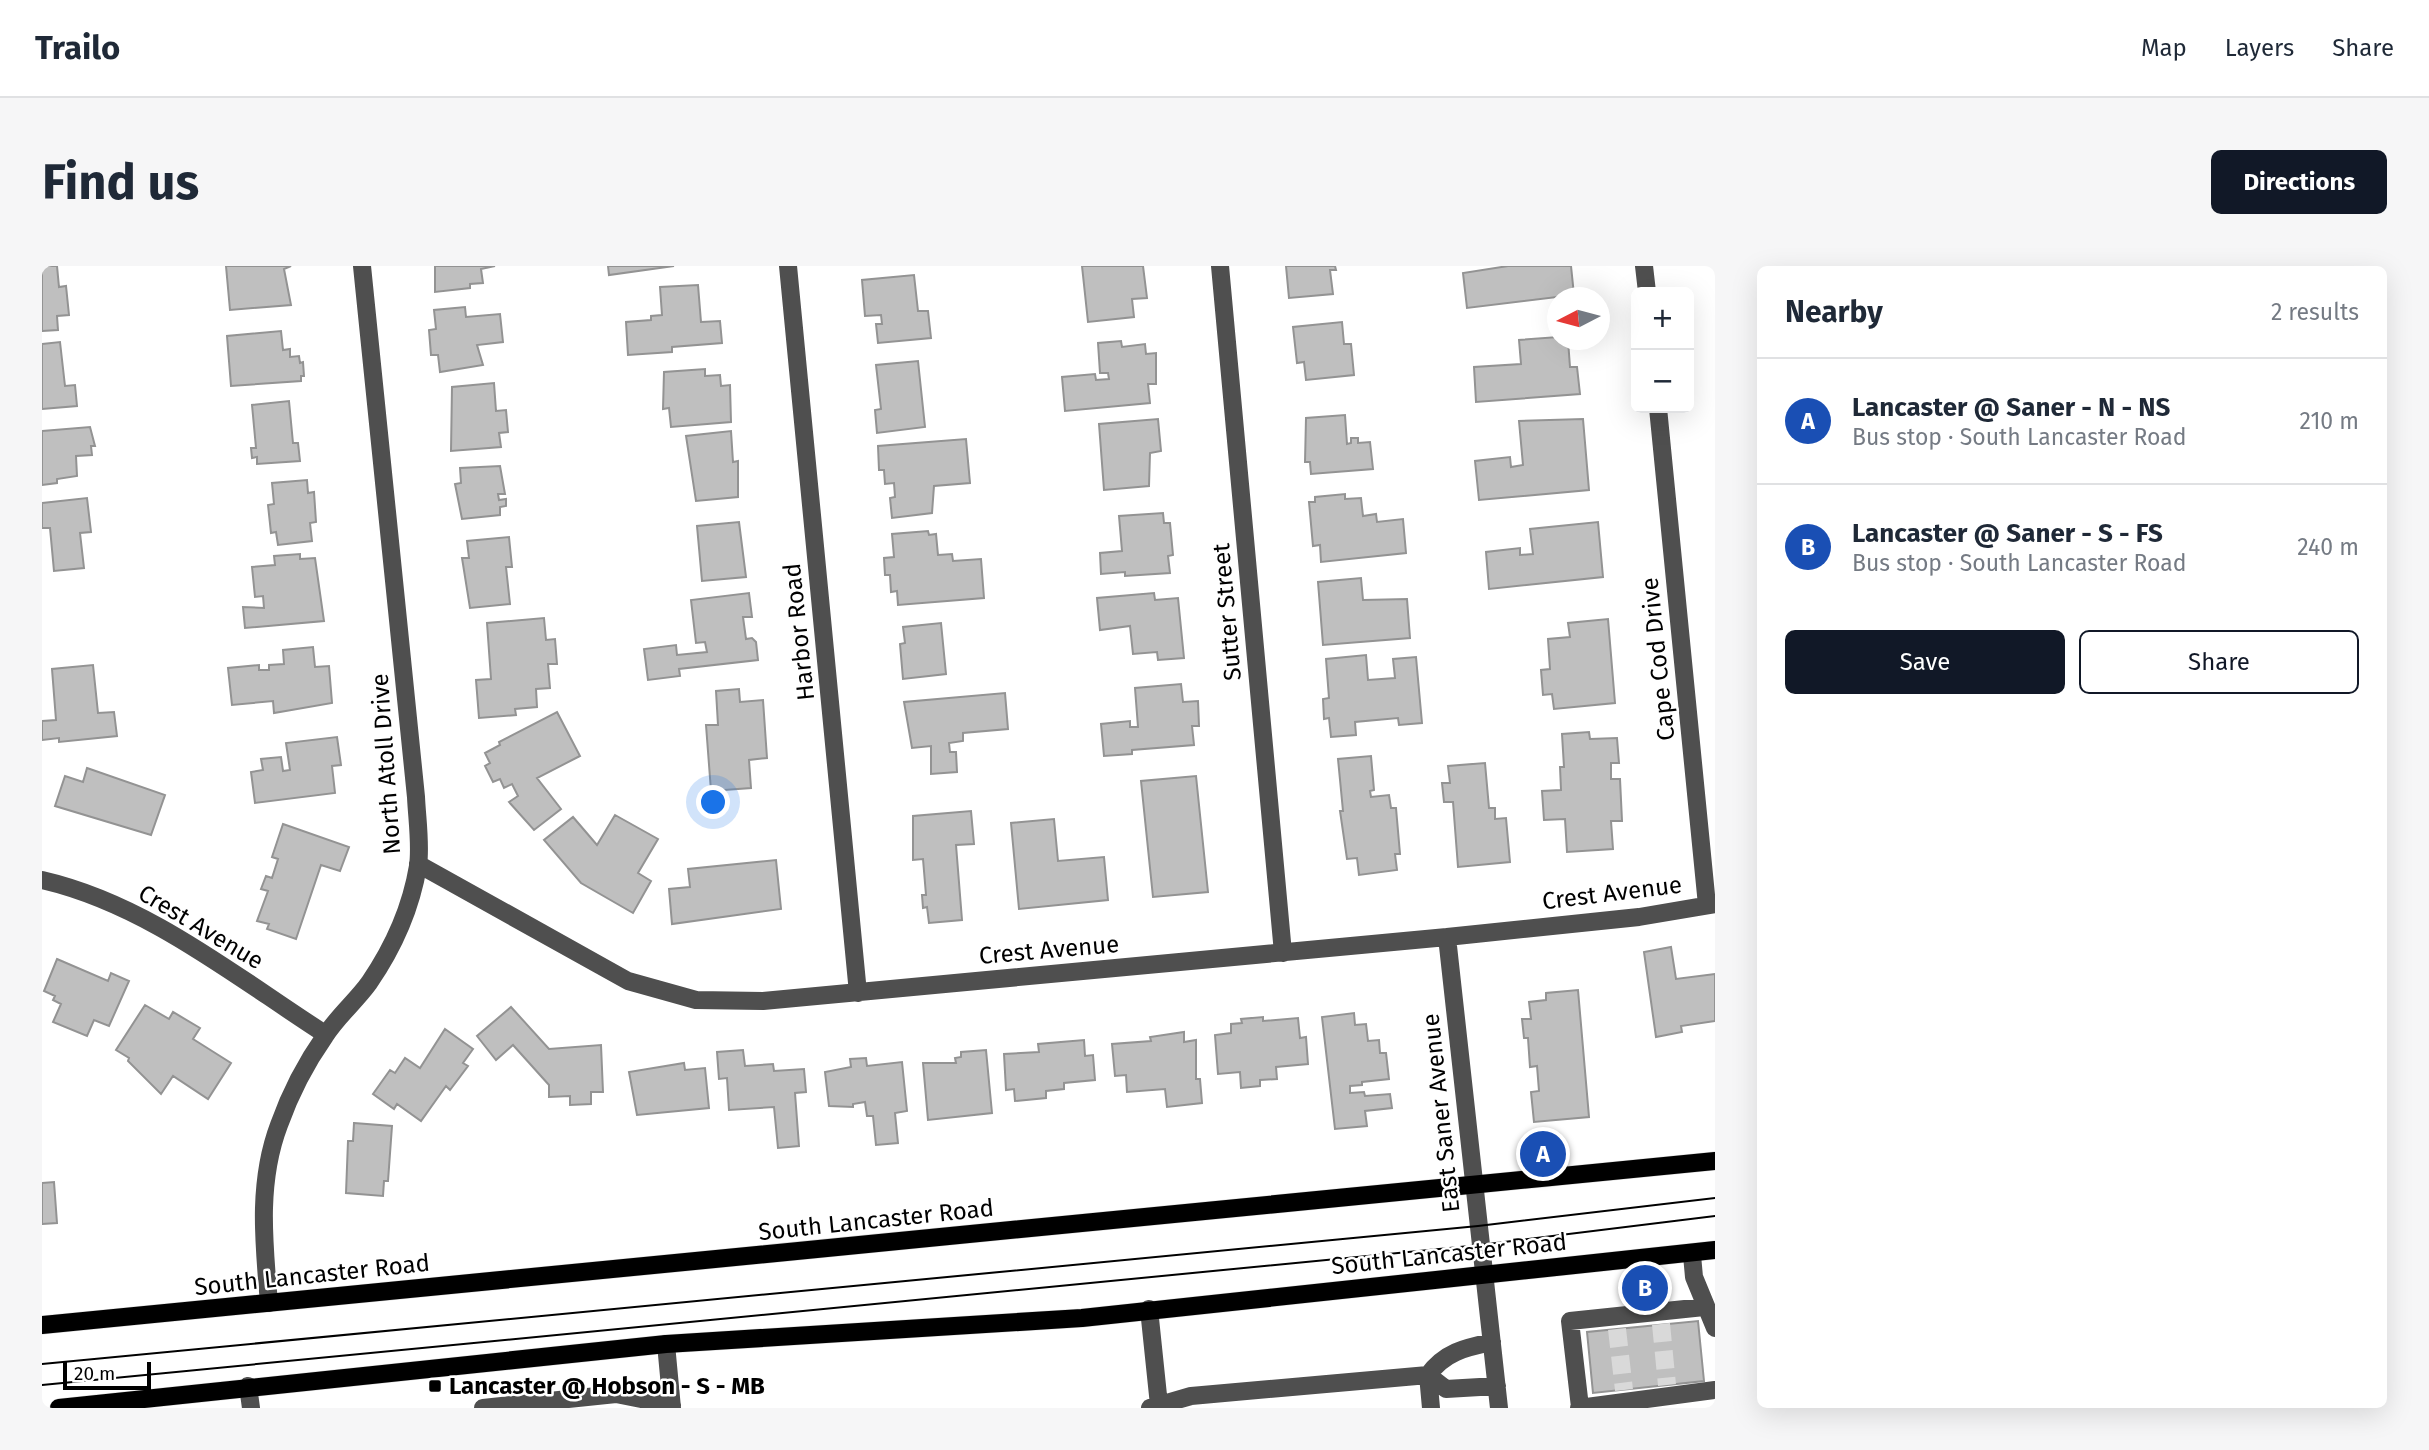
<!DOCTYPE html>
<html lang="en">
<head>
<meta charset="utf-8">
<style>
  body { margin:0; font-family:"Fira Sans",sans-serif; background:#f6f6f7; color:#1f2937 }
  .controls { position:absolute; right:21px; top:21px; display:grid; overflow:hidden; border-radius:10px; box-shadow:0 7px 28px #0002 }
  .controls button { width:63px; height:63px; display:grid; place-items:center; padding:0; border:0; border-bottom:2px solid #e0e1e3; background:#fff; color:#1f2937; font:35px sans-serif }
  .compass { position:absolute; left:1505px; top:21px; width:63px; height:63px; border-radius:50%; background:#fff; box-shadow:0 7px 28px #0002; rotate:264deg }
  .scale { position:absolute; left:21px; bottom:18px; width:88px; box-sizing:border-box; padding-left:7px; border:4px solid #000; border-top:0; font-size:19px; line-height:24px; white-space:nowrap; color:#000; -webkit-text-stroke:5px #fff; paint-order:stroke }
  .you { position:absolute; left:672px; top:537px; width:24px; height:24px; margin:-18px; border:5px solid #fff; border-radius:50%; background:#1a73e8; box-shadow:0 0 0 10px #1a73e833 }
  .badge { display:grid; place-items:center; width:46px; height:46px; border-radius:50%; background:#111827; color:#fff; font-size:23px; font-weight:700 }
  .pin { position:absolute; translate:-50% -50%; border:4px solid #fff; box-shadow:0 2px 7px #0006 }
  .list { margin:0; padding:0; list-style:none }
  h2 { display:flex; justify-content:space-between; align-items:center; height:91px; margin:0; padding:0 28px; font-size:30px }
  h2 small { font-size:23px; font-weight:400; color:#747a83 }
  .list li { display:grid; grid-template-columns:46px 1fr auto; gap:21px; align-items:center; box-sizing:border-box; height:126px; padding:0 28px; border-top:2px solid #e0e1e3 }
  .list b { display:block; font-size:26px; white-space:nowrap }
  .list p { margin:0; font-size:23px; white-space:nowrap; color:#747a83 }
  .list em { font-size:23px; font-style:normal; color:#747a83 }
  .actions { display:flex; gap:14px; padding:21px 28px }
  .actions a { flex:1; padding:16px 0; border:2px solid #111827; border-radius:10px; text-align:center; font-size:24px; color:#111827 }
  .actions .main { background:#111827; color:#fff }
  .map { position:relative; flex:none; width:1673px; height:1142px; overflow:hidden; border-radius:10px }
  header { display:flex; align-items:center; gap:42px; box-sizing:border-box; height:98px; padding:0 35px; background:#fff; border-bottom:2px solid #e0e1e3 }
  header strong { font-size:33px }
  nav { display:flex; gap:38px; margin-inline-start:auto; font-size:24px }
  .intro { display:flex; align-items:center; justify-content:space-between; box-sizing:border-box; height:168px; padding:0 42px }
  h1 { margin:0; font-size:49px }
  .button { padding:18px 32px; border-radius:10px; background:#111827; color:#fff; font-size:24px; font-weight:700 }
  main { display:flex; gap:42px; padding:0 42px }
  aside { flex:1; background:#fff; border-radius:10px; box-shadow:0 7px 28px #0002 }
  .map>svg:first-child { display:block }
  .building { fill:#bfbfbf; stroke:#939393; stroke-width:2 }
  .lines { fill:none; stroke-linecap:round; stroke-linejoin:round }
  .minor-tunnel { stroke:#d9d9d9; stroke-width:18; stroke-dasharray:18 9; stroke-linecap:butt }
  .major-casing { stroke:#dbdbdb; stroke-width:19 }
  .minor { stroke:#4f4f4f; stroke-width:18 }
  .major { stroke:#000; stroke-width:18 }
  .tram { stroke:#000; stroke-width:2 }
  .poi-dot { fill:#000; stroke:#fff; stroke-width:2.5 }
  .labels { text-anchor:middle; stroke-width:5; stroke-linejoin:round; paint-order:stroke }
  .street-label { font-size:24px; fill:#000; stroke:#fff }
  .poi-label { font-size:24px; font-weight:bold; fill:#000; stroke:#fff; text-anchor:start }
</style>
</head>
<body>
<header>
<strong>Trailo</strong>
<nav><a>Map</a><a>Layers</a><a>Share</a></nav>
</header>
<div class="intro"><h1>Find us</h1><a class="button">Directions</a></div>
<main>
<div class="map">
<svg width="1673" height="1142" viewBox="0 0 1673 1142">
  <rect width="100%" height="100%" fill="#fff"/>
  <path class="building" d="M0,0H15L17,21L24,20L27,49L15,50L16,64L0,65Z
    M184,0H249L242,3L249,39L188,44Z
    M393,0H453L439,3L441,17L428,18V22L393,26Z
    M566,0H632L567,9Z
    M1040,0H1101L1105,32L1090,33L1092,51L1046,56Z
    M1244,0H1293L1294,4H1288L1291,28L1247,32Z
    M1466,0H1529L1532,29L1425,42L1421,7Z
    M872,9L876,45H886L889,72L836,77L834,58H840L839,49L823,50L820,14Z
    M656,19L659,56L678,55L680,77L630,81V86L586,89L584,56L609,54V50L620,49L618,21Z
    M423,41L424,51L458,48L461,76L435,79L441,99L398,106L396,89H389L387,64L394,63L392,44Z
    M1300,56L1302,78H1309L1312,109L1264,114L1262,96L1255,97L1251,61Z
    M239,65L241,84L248,83V91L257,90L258,97L261,96L262,110H259V115L189,120L185,70Z
    M1516,71V74H1526L1528,101H1535L1538,128L1434,136L1432,101L1479,98L1477,74Z
    M1079,75L1080,81L1103,78L1104,88L1114,87V118H1106L1108,137L1023,145L1020,111L1053,108L1054,114L1067,113L1066,107H1058L1056,77Z
    M18,76L23,120L33,119L35,140L0,143V78Z
    M876,95L883,161L835,167L833,144L839,143L834,99Z
    M663,103V110L678,109L679,120L688,119L689,156L629,161L627,142L621,143L622,106Z
    M452,117L454,145L464,144L466,166L457,167L459,181L409,185L410,121Z
    M247,135L251,177H256L258,195L215,198V191L210,192L209,182H214L210,139Z
    M1303,149L1305,178L1309,177V172H1316V177L1328,176L1331,203L1269,208L1268,196H1263L1264,152Z
    M1116,153L1119,185L1108,187L1107,220L1062,224L1057,158Z
    M1541,153L1547,224L1437,234L1433,195L1468,191L1469,201L1481,199L1477,155Z
    M48,161L53,180H49L50,189L34,190L35,210L15,213V217L0,219V165Z
    M689,165L691,196L696,195V231L654,235L644,170Z
    M924,173L928,217L892,220L890,247L850,252L848,232L853,231L852,217L843,218L842,204H837L836,180Z
    M458,200L463,228H456L457,234L464,233V240L458,241V249L420,253L413,218L419,217L418,202Z
    M265,214L266,227L272,226L274,256L268,257L270,275L236,279L234,266L229,267L226,239L232,238L230,217Z
    M1303,228V233L1319,232L1321,250L1334,248L1335,256L1361,253L1364,287L1279,296L1278,279L1271,280L1267,236H1273V231Z
    M45,232L49,266L38,267L42,302L12,305L8,262H0V237Z
    M1121,247L1122,257H1128L1131,289L1126,290L1128,307L1083,310V306L1059,308L1058,287L1080,285L1077,250Z
    M697,256L704,311L660,315L655,260Z
    M1556,256L1561,311L1447,323L1444,286L1478,282V289L1491,288L1488,263Z
    M886,265L887,269L894,268L896,289L910,288L911,295L939,293L942,332L856,339L855,325L849,326L848,309H843L842,292L852,291L850,268Z
    M467,271L470,301H464L468,338L428,342L420,292H427L425,275Z
    M258,288V293L273,292L282,355L203,362L201,341L222,342L221,330L213,331L210,301L233,299L232,290Z
    M1319,312L1321,334L1365,333L1368,372L1281,379L1276,316Z
    M707,327L710,351H701L704,373L710,372L714,376L716,394L637,403L638,410L606,414L602,383L634,379L635,389L665,386L663,376L654,377L649,334Z
    M1112,327L1113,334L1136,332L1142,392L1116,394L1115,386L1091,388L1088,360L1058,364L1055,332Z
    M502,352L504,374L513,373L515,398H506L508,422L494,423L495,441L473,443L474,449L437,452L434,414L449,413L445,357Z
    M1566,353L1573,437L1512,443L1510,428L1501,429L1499,404L1508,403L1506,373L1528,371L1526,357Z
    M899,357L904,408L861,413L858,378L863,377L861,361Z
    M271,381L273,401L287,400L290,437L232,447L231,435L190,439L186,402L217,399V404H227V399L242,398L241,384Z
    M1324,389L1326,414L1353,412L1351,393L1374,391L1380,457L1357,459L1356,452L1313,456L1314,469L1289,471L1287,452L1282,453L1281,433L1287,432L1284,393Z
    M51,399L56,447L72,446L75,470L17,476V472L0,474V455L14,454L10,403Z
    M1139,418L1141,436L1156,435L1157,460H1150L1152,479L1090,484V488L1062,490L1059,458L1088,455V461H1096L1093,422Z
    M697,423L698,436L721,434L725,492L707,494L709,522L669,525L664,459H676L674,425Z
    M963,427L966,463L921,467V475L907,477L908,486H914L915,506L889,508V480L870,482L862,436Z
    M515,446L538,490L495,512L519,543L492,564L467,536L476,530L470,518L462,522L458,513L451,516L443,500L448,497L443,487L458,479L457,476Z
    M1547,466L1548,473L1575,472L1577,497H1569V513H1578L1580,555H1569L1571,583L1525,586L1523,553L1502,554L1500,525L1519,524L1518,501H1522L1520,468Z
    M295,471L299,499L290,500L293,527L213,537L209,506L221,504L219,493L239,491L241,505L248,504L244,477Z
    M1329,490L1332,524L1328,525L1329,531L1347,529L1349,542H1354L1358,588H1353L1355,604L1317,609L1315,592L1305,593L1298,545H1301L1296,493Z
    M1443,497L1447,542H1453V553L1464,552L1468,596L1416,601L1411,536H1402L1400,517H1408L1406,500Z
    M45,502L123,529L109,569L13,540L23,510L41,516Z
    M1154,510L1166,626L1111,631L1099,515Z
    M929,545L932,578L914,579L920,654L887,657L885,641L881,642L880,629H884L881,593L871,594V550Z
    M573,549L616,573L596,607L609,615L591,647L539,617L502,574L531,551L555,579Z
    M1012,553L1016,595L1062,591L1066,634L977,643L969,557Z
    M241,558L307,581L298,605L279,599L254,673L225,663L227,658L215,655L226,625L219,623L224,610L230,612L236,593L230,591Z
    M734,594L739,643L630,658L627,623L648,621L646,603Z
    M1629,681L1634,713L1673,708V755L1639,760L1640,766L1614,771L1602,686Z
    M15,693L66,715L69,707L87,715L67,760L52,754L45,770L11,756L19,738L11,734L13,730L2,725Z
    M1536,724L1547,851L1492,856L1489,826L1497,825L1495,800L1488,801L1486,772H1482L1480,753H1489L1487,736L1504,734V727Z
    M103,739L127,753L131,746L158,762L151,773L189,797L166,833L131,810L119,828L86,795L87,792L74,784Z
    M469,741L507,783L559,779L561,826H549V838L528,839V830L507,831V819L471,779L454,794L435,770Z
    M1312,747L1313,759L1324,758L1326,775L1337,774L1338,787H1344L1347,813L1320,816V819L1308,820V827L1322,826L1323,830L1348,828L1350,842L1323,845L1325,860L1293,863L1280,751Z
    M1221,751V755L1256,752L1258,772L1264,771L1266,798L1234,801L1235,813L1218,814V820L1199,822L1198,806L1176,808L1173,769L1189,767V758L1200,757L1199,753Z
    M403,763L431,783L421,797L426,800L408,824L404,820L379,855L355,838L352,843L331,828L348,804L353,807L363,792L378,802Z
    M1142,766V776L1154,774V813H1158L1160,837L1125,841L1123,823L1085,826L1084,809L1073,810L1070,778L1109,775L1108,771Z
    M1042,774L1043,790L1051,789L1053,814L1022,817V823L1004,825V832L973,835L972,823L964,824L962,788L997,786L996,778Z
    M701,784L703,800L731,798L732,805L762,803L764,826L753,827L757,880L736,882L732,841L687,844L685,812L677,813L675,786Z
    M944,784L950,847L886,854L881,797H914L913,792L919,791V786Z
    M824,792L825,800L860,796L865,845L853,847L856,877L834,879L831,850H825L823,836L811,838V841L787,840L783,806L809,801L808,793Z
    M642,797L643,804L663,802L667,842L595,849L587,806Z
    M312,857L350,860L346,915H342L341,930L304,927L306,875H311Z
    M12,916L15,957L0,958V917Z
    M1656,1055L1662,1115L1551,1127L1545,1066Z"/>
  <g class="lines">
    <path class="minor-tunnel" d="M1619,1058L1625,1119
      M1575,1063L1582,1124"/>
    <g class="major-casing">
      <path id="major" d="M0,1059L1673,895
        M17,1142L624,1078L1040,1052L1673,984"/>
    </g>
    <path class="minor" d="M746,0L816,727
      M1178,0L1241,687
      M1602,0L1605,26
      M1616,142L1665,639
      M376,598L586,715L654,734L721,735L1405,671L1597,651L1673,638
      M0,614C105,638 194,711 283,768
      M1405,671L1457,1142
      M1650,989L1652,1011L1673,1062
      M227,1037C222,978 215,917 237,859C248,828 264,797 283,770C295,751 314,735 327,717C351,682 369,642 376,600C379,579 375,553 374,531L320,0
      M1107,1043L1117,1139
      M624,1078L630,1142
      M206,1120L209,1142
      M1538,1141L1528,1055L1662,1041
      M441,1142L574,1128L630,1139
      M1108,1142L1149,1130L1386,1109L1404,1123L1455,1120
      M1389,1142L1386,1109C1403,1086 1422,1082 1450,1076
      M1537,1142L1673,1124"/>
    <use href="#major" class="major"/>
    <path class="tram" d="M0,1098L1436,960L1673,932
      M0,1119L1438,979L1673,950"/>
  </g>
  <rect class="poi-dot" x="386" y="1113" width="14" height="14" rx="3.5"/>
  <g class="labels">
    <g class="street-label">
      <text transform="translate(1185 346) rotate(-95)" y="8">Sutter Street</text>
      <text transform="translate(757 366) rotate(-96)" y="8">Harbor Road</text>
      <text transform="translate(1616 393) rotate(-96)" y="8">Cape Cod Drive</text>
      <text transform="translate(344 498) rotate(-94)" y="8">North Atoll Drive</text>
      <text transform="translate(1570 627) rotate(-7)" y="8">Crest Avenue</text>
      <text transform="translate(159 661) rotate(31)" y="8">Crest Avenue</text>
      <text transform="translate(1007 684) rotate(-5)" y="8">Crest Avenue</text>
      <text transform="translate(1399 847) rotate(-96)" y="8">East Saner Avenue</text>
      <text transform="translate(834 954) rotate(-6)" y="8">South Lancaster Road</text>
      <text transform="translate(1407 988) rotate(-6)" y="8">South Lancaster Road</text>
      <text transform="translate(270 1009) rotate(-6)" y="8">South Lancaster Road</text>
    </g>
    <g class="poi-label">
      <text x="407" y="1128">Lancaster @ Hobson - S - MB</text>
    </g>
  </g>
</svg>
<div class="controls">
<button>+</button>
<button>−</button>
</div>
<svg class="compass" viewBox="-18 -18 36 36"><path d="M0-13l5 13h-10z" fill="#e53935"/><path d="M0 13l5-13h-10z" fill="#747a83"/></svg>
<div class="scale">20 m</div>
<div class="you"></div>
<div class="pin badge" style="left:1501px;top:888px;background:#1a4fb4">A</div>
<div class="pin badge" style="left:1603px;top:1022px;background:#1a4fb4">B</div>
</div>
<aside>
<h2>Nearby<small>2 results</small></h2>
<ul class="list">
<li><span class="badge" style="background:#1a4fb4">A</span><div><b>Lancaster @ Saner - N - NS</b><p>Bus stop · South Lancaster Road</p></div><em>210 m</em></li>
<li><span class="badge" style="background:#1a4fb4">B</span><div><b>Lancaster @ Saner - S - FS</b><p>Bus stop · South Lancaster Road</p></div><em>240 m</em></li>
</ul>
<div class="actions"><a class="main">Save</a><a>Share</a></div>
</aside>
</main>
</body>
</html>
